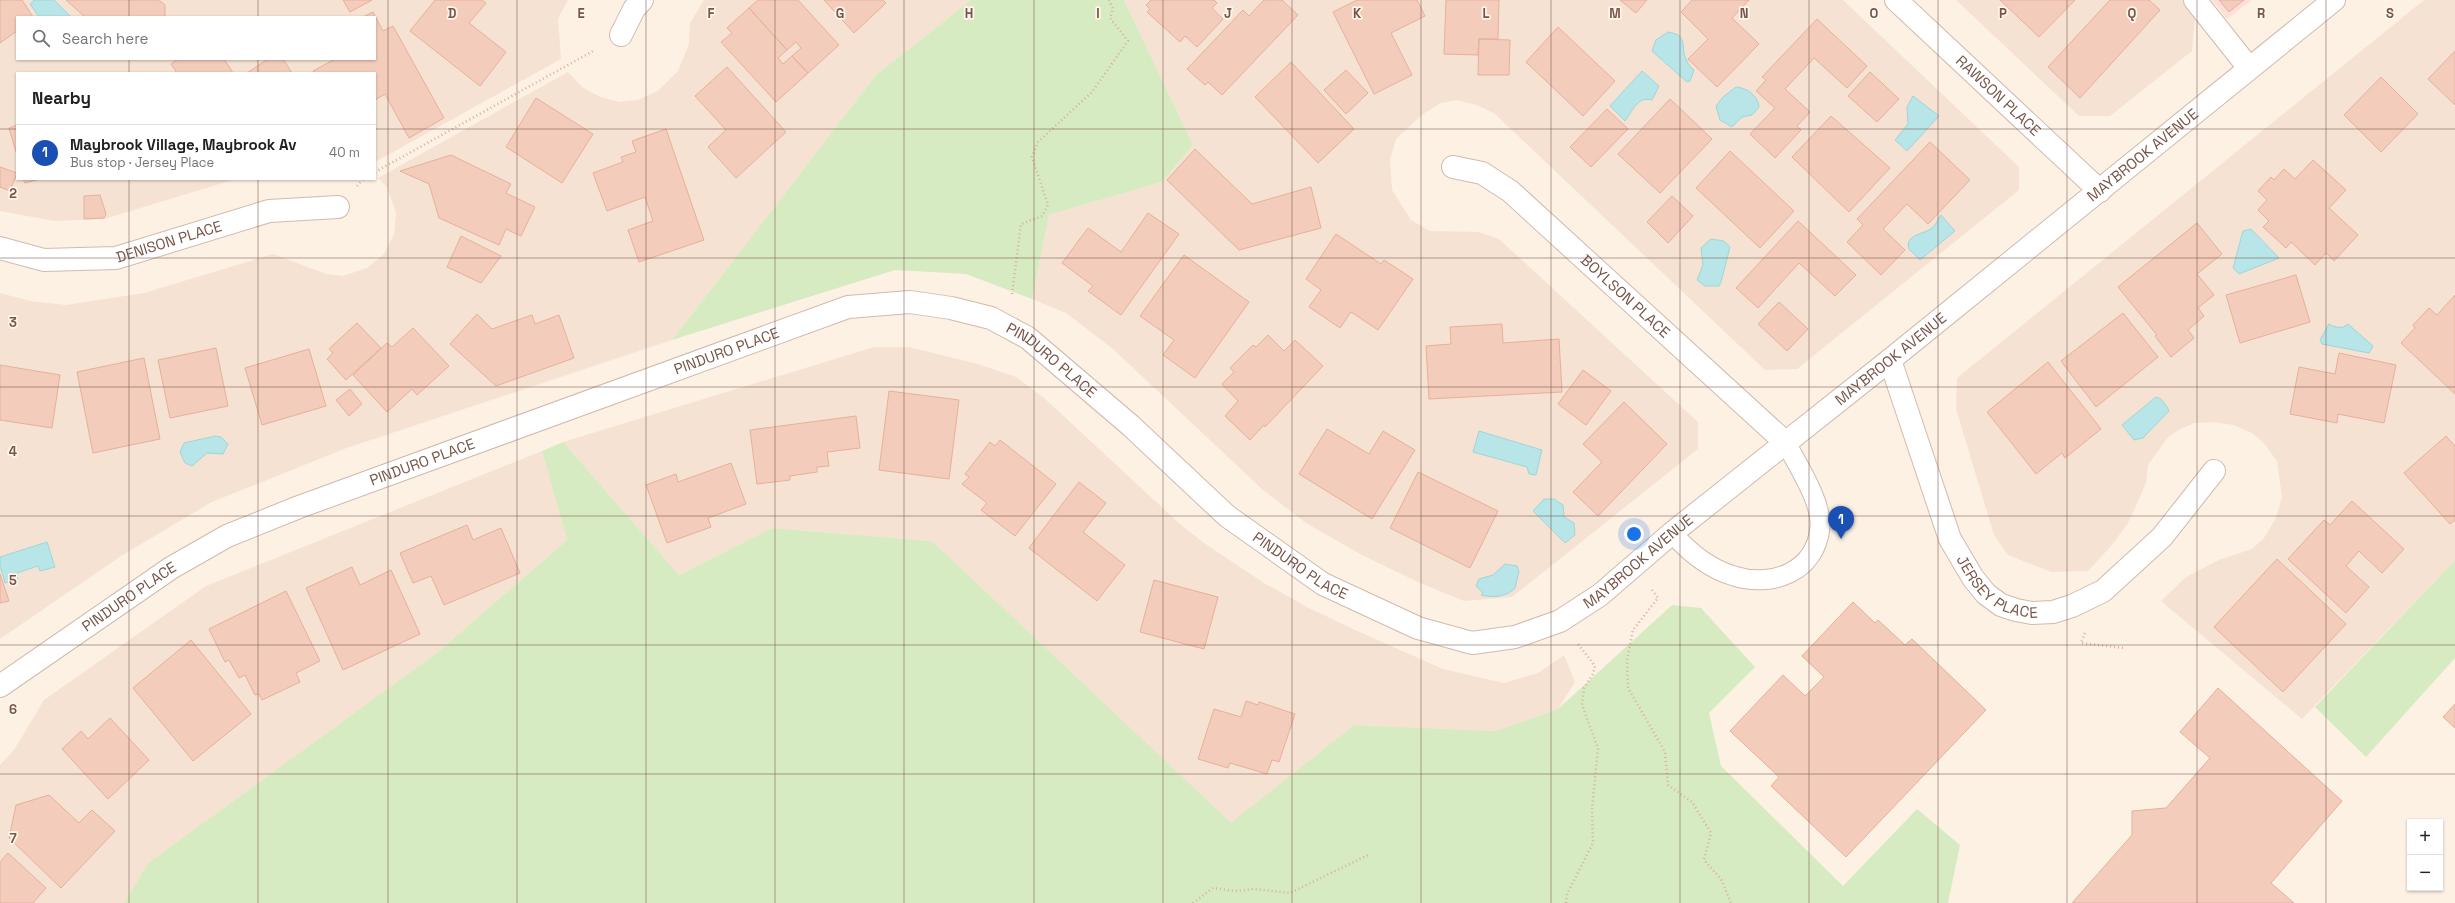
<!DOCTYPE html>
<html lang="en">
<head>
<meta charset="utf-8">
<style>
  body { margin:0; font-family:"Space Grotesk",sans-serif; background:#f2f2f2; color:#202124 }
  .controls { position:absolute; right:12px; bottom:12px; display:grid; overflow:hidden; border-radius:0px; box-shadow:0 1px 3px #0004 }
  .controls button { width:36px; height:36px; display:grid; place-items:center; padding:0; border:0; border-bottom:1px solid #e0e0e0; background:#fff; color:#202124; font:20px sans-serif }
  .you { position:absolute; left:1634px; top:534px; width:14px; height:14px; margin:-10px; border:3px solid #fff; border-radius:50%; background:#1a73e8; box-shadow:0 0 0 6px #1a73e833 }
  .badge { display:grid; place-items:center; width:26px; height:26px; border-radius:50%; background:#eb5b46; color:#fff; font-size:13px; font-weight:700 }
  .pin { position:absolute; translate:-50% -33px; filter:drop-shadow(0 1px 2px #0008) }
  .pin::after { content:''; position:absolute; top:21px; width:14px; height:12px; background:inherit; clip-path:polygon(0 0,100% 0,50% 100%) }
  .list { margin:0; padding:0; list-style:none }
  h2 { display:flex; justify-content:space-between; align-items:center; height:52px; margin:0; padding:0 16px; font-size:17px }
  h2 small { font-size:13px; font-weight:400; color:#757577 }
  .list li { display:grid; grid-template-columns:26px 1fr auto; gap:12px; align-items:center; box-sizing:border-box; height:56px; padding:0 16px; border-top:1px solid #e0e0e0 }
  .list b { display:block; font-size:15px; white-space:nowrap }
  .list p { margin:0; font-size:13px; white-space:nowrap; color:#757577 }
  .list em { font-size:13px; font-style:normal; color:#757577 }
  .icon { flex:none; width:22px; height:22px; fill:none; stroke:currentColor; stroke-width:2; stroke-linecap:round; stroke-linejoin:round }
  .map { position:relative; flex:none; width:2455px; height:903px; overflow:hidden }
  .search { position:absolute; background:#fff; box-shadow:0 1px 3px #0004; left:16px; top:16px; width:360px; height:44px; display:flex; align-items:center; gap:10px; box-sizing:border-box; padding:0 14px; border-radius:0px; color:#757577; font-size:15px }
  .panel { position:absolute; background:#fff; box-shadow:0 1px 3px #0004; left:16px; top:72px; width:360px; height:108px; border-radius:0px }
  .map>svg:first-child { display:block }
  .residential { fill:#f5e2d2; fill-rule:evenodd }
  .commercial { fill:#fedfd8 }
  .green { fill:#d7ebc2 }
  .water { fill:#b8e5e7; stroke:#9ed6d9 }
  .building { fill:#f3ccbb; stroke:#e6b09b }
  .lines { fill:none; stroke-linecap:round; stroke-linejoin:round }
  .lane-casing { stroke:#d1baad; stroke-width:21 }
  .street-casing { stroke:#d1baad; stroke-width:24 }
  .path { stroke:#d8af9e; stroke-width:2.5; stroke-dasharray:1 3; stroke-linecap:butt }
  .lane { stroke:#fff; stroke-width:19 }
  .street { stroke:#fff; stroke-width:22 }
  .grid { fill:none; stroke:#775549; stroke-width:1; stroke-opacity:0.55 }
  .labels { text-anchor:middle; stroke-width:3.5; stroke-linejoin:round; paint-order:stroke }
  .street-label { font-size:15px; fill:#775549; stroke:#fff5eb }
  .grid-label { font-size:13px; text-anchor:middle; font-weight:bold; fill:#775549; stroke:#fff5eb; stroke-width:3.5; stroke-linejoin:round; paint-order:stroke }
</style>
</head>
<body>
<div class="map">
<svg width="2455" height="903" viewBox="0 0 2455 903">
  <rect width="100%" height="100%" fill="#fdf1e4"/>
  <path class="residential" d="M0,0H568L558,19L561,59L375,162V73H17V179H236L104,219L55,221L0,211ZM17,17H375V59H17Z
    M704,0H971L876,75L672,340L344,449L212,502L121,556L0,639V293L30,301L66,305L144,293L273,254L326,274L343,276L367,268L384,254L394,234L396,213L387,187L378,178L568,72L582,87L600,97L620,102L638,100L659,90L678,71L689,44L690,23Z
    M1124,0H1843L2019,167V190L1797,369L1765,370L1495,114L1477,105L1456,100L1441,103L1423,114L1396,139L1390,160L1392,190L1411,220L1430,231L1479,232L1499,239L1698,422V449L1512,597L1464,601L1420,583L1362,555L1306,523L1263,490L1113,349L1066,313L1032,299L1049,215L1162,182L1193,145Z
    M1956,0H2182L2195,16L2192,51L2110,116H2079Z
    M2424,0H2455V560L2302,719L2161,601L2186,577L2219,560L2252,549L2264,538L2276,518L2282,497L2277,461L2263,442L2252,433L2233,425L2214,422L2194,423L2179,430L2168,437L2148,465L2146,483L2136,506L2128,523L2112,545L2088,571L2051,572L2008,555L1994,535L1956,409L1957,378Z
    M874,347H909L978,364L1016,377L1043,397L1181,525L1204,543L1264,583L1307,607L1353,629L1443,669L1504,683L1538,673L1564,655L1575,682L1558,709L1496,731L1354,725L1231,824L932,541L772,528L679,575L563,442Z
    M542,451L567,540L438,652L148,863L124,903H0V765L14,750L44,700L206,586Z"/>
  <path class="commercial" d="M2212,0H2252L2227,19Z"/>
  <path class="green" d="M971,0H1124L1193,145L1162,182L1049,215L1032,299L966,274L895,270L672,340L876,75Z
    M563,442L679,575L772,528L932,541L1231,823L1354,725L1496,731L1558,709L1672,605L1701,608L1755,667L1709,713L1721,766L1843,886L1917,809L1960,845L1948,903H124L148,863L438,652L567,540L542,451Z
    M2455,560V658L2366,757L2315,707Z"/>
  <path class="water" d="M34,0H54L71,17H39L30,4Z
    M1668,32C1689,35 1680,47 1686,59C1687,63 1691,67 1694,70L1690,81L1687,82L1652,51L1656,40Z
    M1642,71L1659,86L1652,100C1637,96 1632,112 1625,121L1610,106Z
    M1736,87C1747,88 1758,95 1759,107L1752,115L1742,117L1732,127L1720,120L1716,106L1723,97Z
    M1913,96L1939,116L1907,151L1895,140L1908,124L1907,107Z
    M1941,215L1955,231L1920,260L1909,249C1904,234 1926,234 1932,228C1936,225 1938,219 1941,215Z
    M2251,229L2279,258L2239,274L2233,268L2243,231Z
    M1711,239L1724,241L1730,247L1721,282L1719,286H1705L1697,280L1703,265L1701,248Z
    M2329,324C2335,328 2343,329 2348,324L2373,346L2369,353L2322,344L2320,340Z
    M2156,397C2162,398 2166,405 2169,411L2143,438L2134,440L2122,425Z
    M1479,431L1542,450L1536,475L1529,474L1527,467L1473,452Z
    M215,436L221,437L228,444L223,454L207,453L192,466L185,463L180,452L184,443Z
    M1544,499H1554L1563,505L1564,517L1574,523L1575,535L1565,543L1533,511Z
    M47,542L55,567L40,571L38,566L17,573L18,579L5,583L0,566V557Z
    M1505,564L1517,566L1519,571L1515,588C1507,597 1492,598 1481,595L1483,593L1476,586L1479,579L1493,575Z"/>
  <path class="building" d="M0,0H22L33,17H17V31L0,43Z
    M66,0H159L165,5V17H85Z
    M343,0H372L350,12Z
    M435,0H482L486,3L469,23L506,52L480,86L410,31Z
    M758,0H798L839,45L808,73L792,56L801,48L796,42L787,50L749,8Z
    M824,0H883L886,3L854,33Z
    M1151,0H1214L1217,3L1212,8L1223,19L1197,47L1185,36L1180,42L1147,12L1150,9L1146,5Z
    M1264,0H1282L1298,15L1222,95L1208,82L1205,85L1187,69L1243,10L1249,16Z
    M1357,0H1417L1425,16L1391,33L1412,75L1374,94L1333,12Z
    M1446,0H1499L1498,39H1479L1478,55L1444,54Z
    M1620,0H1647L1636,13Z
    M1692,0H1749L1732,18L1759,44L1717,87L1688,59L1708,39L1681,12Z
    M2000,0H2075L2039,37Z
    M2110,0H2149L2160,10L2080,98L2048,67Z
    M2219,0H2244L2229,12Z
    M749,8L787,50L778,58L783,64L792,56L808,73L776,102L721,42L732,33L727,28Z
    M373,12L383,31L393,26L444,118L409,138L385,94L375,100V73H315L313,71L335,59H375V17H363Z
    M1817,19L1867,66L1847,88L1814,58L1785,89L1810,112L1797,126L1801,130L1775,158L1750,134L1775,108L1756,91L1766,80L1762,77Z
    M1558,27L1615,81L1583,116L1526,62Z
    M1479,39L1510,40L1509,75H1478Z
    M2455,51V105L2428,79Z
    M178,59H224L233,73H177L171,64Z
    M268,59H283L292,73H247Z
    M1291,62L1354,129L1318,163L1255,97Z
    M727,67L786,132L736,178L708,147L726,130L695,96Z
    M1346,70L1368,93L1346,114L1324,90Z
    M1870,72L1899,99L1877,122L1848,96Z
    M2381,77L2418,114L2381,152L2344,115Z
    M536,98L593,134L562,183L506,147Z
    M1670,99L1712,139L1660,193L1618,154Z
    M1607,109L1628,129L1591,167L1570,147Z
    M1831,116L1890,168L1849,212L1792,157Z
    M17,125V155L9,128Z
    M666,129L704,240L639,262L628,230L653,221L645,197L607,211L593,173L623,162L621,157L636,152L632,141Z
    M1930,142L1970,180L1928,224L1907,204L1883,229L1905,250L1881,275L1847,242L1863,225L1857,219Z
    M1195,149L1252,204L1311,187L1321,228L1239,250L1167,180Z
    M1730,151L1794,211L1760,248L1696,188Z
    M451,155L511,184L506,193L535,207L521,236L506,229L499,245L439,218L429,184L400,171Z
    M2313,160L2346,190L2329,208L2358,235L2334,261L2326,253L2315,265L2291,242L2286,248L2263,227L2269,221L2258,210L2267,200L2258,191L2271,177L2274,180L2284,169L2295,179Z
    M0,167L17,173L10,191L0,187Z
    M23,179H40L25,183Z
    M100,195L106,214L104,218L84,219V196Z
    M1672,196L1693,216L1668,243L1647,222Z
    M1148,213L1179,234L1121,315L1088,291L1093,286L1062,263L1088,228L1121,252Z
    M1798,221L1856,275L1835,296L1799,263L1758,308L1736,288Z
    M2197,223L2222,254L2197,274L2214,295L2198,308L2204,316L2188,330L2194,338L2171,357L2155,336L2157,335L2118,287Z
    M1336,234L1381,264L1384,260L1413,279L1378,330L1351,312L1340,328L1309,307L1321,290L1306,279Z
    M461,236L501,256L481,283L447,267Z
    M1184,255L1249,302L1195,378L1163,355L1174,340L1140,316Z
    M2296,275L2310,322L2240,343L2226,295Z
    M2455,295V394L2401,343L2415,328L2413,325L2429,308L2437,315Z
    M1779,302L1808,329L1787,351L1758,324Z
    M2123,313L2158,357L2096,407L2061,361Z
    M477,314L492,329L532,315L535,324L559,315L574,358L496,386L450,344Z
    M357,323L381,348L346,380L327,359L333,353L329,349Z
    M1502,324L1503,343L1559,339L1562,392L1429,399L1426,346L1451,344L1450,327Z
    M413,328L449,366L417,395L412,389L387,412L353,375L387,343L392,347Z
    M1268,335L1284,351L1295,340L1323,366L1265,427L1264,425L1250,440L1225,416L1238,401L1222,384L1234,372L1230,368L1253,345L1256,347Z
    M216,348L228,406L170,418L158,360Z
    M309,349L326,406L262,425L245,368Z
    M2339,353L2396,365L2384,423L2338,414L2337,423L2290,414L2299,367L2335,374Z
    M144,358L160,439L93,453L77,372Z
    M2048,362L2101,429L2065,458L2062,453L2036,474L1987,412Z
    M0,365L60,375L52,428L0,420Z
    M1583,370L1611,391L1586,425L1558,404Z
    M350,389L362,404L349,416L336,400Z
    M889,391L959,400L949,479L879,470Z
    M1624,402L1667,444L1598,516L1573,492L1602,462L1583,444Z
    M856,416L860,448L827,452L829,466L817,467V472L790,476V480L757,484L750,430Z
    M1327,429L1369,454L1383,431L1415,450L1372,519L1299,474Z
    M2446,436L2455,446V520L2450,524L2404,473Z
    M1000,440L1056,484L1015,536L981,510L987,503L962,484L969,477L965,474L990,442L995,446Z
    M731,463L746,504L708,518L711,527L667,543L646,485L676,474L678,482Z
    M1418,472L1498,511L1470,568L1390,528Z
    M1079,482L1106,503L1083,532L1125,565L1097,601L1029,548Z
    M2352,501L2404,549L2382,573L2359,551L2346,566L2369,587L2346,613L2288,559L2324,520L2330,525Z
    M467,525L473,540L501,528L520,573L444,605L431,576L413,583L400,553Z
    M2277,559L2346,624L2283,692L2214,627Z
    M352,567L360,585L391,570L420,634L343,670L306,588Z
    M0,574L9,601L0,603Z
    M1154,580L1218,597L1204,649L1140,632Z
    M286,591L320,661L296,673L300,682L262,700L259,694L255,695L245,675L239,678L229,660L225,662L209,629Z
    M1853,602L1875,623L1878,620L1905,645L1912,639L1986,710L1846,857L1771,786L1779,777L1730,731L1783,675L1805,696L1824,677L1802,656Z
    M191,640L251,714L193,761L133,688Z
    M2218,688L2342,801L2271,883L2294,903H2072L2132,835V811L2166,808L2210,758L2180,732Z
    M1246,701L1258,705L1259,702L1295,714L1279,762L1272,760L1267,774L1230,763L1228,768L1198,759L1214,709L1241,717Z
    M2455,704V728L2443,717Z
    M110,718L149,760L108,799L62,749L81,731L88,739Z
    M49,795L79,823L92,810L115,831L61,888L9,838L16,805Z
    M8,853L46,888L33,903H0V862Z"/>
  <g class="lines">
    <g class="lane-casing">
      <path id="lane" d="M1672,533C1688,551 1709,569 1734,576C1772,588 1816,572 1820,527C1822,502 1798,466 1786,443"/>
    </g>
    <g class="street-casing">
      <g id="street">
        <path id="s1" d="M1896,0L2100,191"/>
        <path d="M2195,0L2249,68"/>
        <path d="M621,35L634,9L642,0"/>
        <path id="s2" d="M1453,167L1482,173L1510,191L1786,443"/>
        <path id="s3" d="M0,248L44,260L116,258L269,211L338,207"/>
        <path id="s4" d="M1890,360L1950,539L1973,578L1986,594L2001,605L2016,610L2032,613L2053,612L2072,606L2103,591L2162,537L2214,471"/>
        <path id="s5" d="M0,686L171,568L227,536L299,507L848,307L910,302L951,308L991,318L1028,338L1130,425L1227,516L1323,584L1418,628L1472,643L1515,637L1560,621L1600,595L1672,533L1890,360L2334,0"/>
      </g>
    </g>
    <path class="path" d="M375,172L595,50
      M357,186L363,179
      M1012,294L1021,224L1042,216L1048,205L1032,157L1038,142L1092,92L1128,41L1110,18L1113,9L1109,0
      M1652,590L1658,598L1633,630L1627,660L1628,688L1665,752L1668,785L1692,802L1711,833L1704,860L1721,879L1731,903
      M2085,633L2081,643L2124,648
      M1193,903L1213,888L1235,891L1255,889L1290,893L1368,855
      M1566,903L1567,894L1593,843L1592,809L1598,748L1582,705L1584,688L1593,674L1595,666L1578,644"/>
    <use href="#lane" class="lane"/>
    <use href="#street" class="street"/>
  </g>
  <path class="grid" d="M129,0V17M258,0V17M388,0V903M517,0V903M646,0V903M775,0V903M904,0V903M1034,0V903M1163,0V903M1292,0V903M1421,0V903M1551,0V903M1680,0V903M1809,0V903M1938,0V903M2067,0V903M2197,0V903M2326,0V903M129,59V73M258,59V73M0,129H17M375,129H2455M129,179V903M258,179V903M0,258H2455M0,387H2455M0,516H2455M0,645H2455M0,774H2455"/>
  <g class="labels">
    <g class="street-label">
      <text dy="5" stroke="none"><textPath href="#s1" startOffset="140">RAWSON PLACE</textPath></text>
      <text dy="5" stroke="none"><textPath href="#s5" startOffset="2504">MAYBROOK AVENUE</textPath></text>
      <text dy="5" stroke="none"><textPath href="#s3" startOffset="173">DENISON PLACE</textPath></text>
      <text dy="5" stroke="none"><textPath href="#s2" startOffset="219">BOYLSON PLACE</textPath></text>
      <text dy="5" stroke="none"><textPath href="#s5" startOffset="805">PINDURO PLACE</textPath></text>
      <text dy="5" stroke="none"><textPath href="#s5" startOffset="2180">MAYBROOK AVENUE</textPath></text>
      <text dy="5" stroke="none"><textPath href="#s5" startOffset="1153">PINDURO PLACE</textPath></text>
      <text dy="5" stroke="none"><textPath href="#s5" startOffset="481">PINDURO PLACE</textPath></text>
      <text dy="5" stroke="none"><textPath href="#s5" startOffset="1856">MAYBROOK AVENUE</textPath></text>
      <text dy="5" stroke="none"><textPath href="#s5" startOffset="1477">PINDURO PLACE</textPath></text>
      <text dy="5" stroke="none"><textPath href="#s4" startOffset="260">JERSEY PLACE</textPath></text>
      <text dy="5" stroke="none"><textPath href="#s5" startOffset="157">PINDURO PLACE</textPath></text>
    </g>
  </g>
  <g class="grid-label">
    <text x="452" y="18">D</text>
    <text x="581" y="18">E</text>
    <text x="711" y="18">F</text>
    <text x="840" y="18">G</text>
    <text x="969" y="18">H</text>
    <text x="1098" y="18">I</text>
    <text x="1228" y="18">J</text>
    <text x="1357" y="18">K</text>
    <text x="1486" y="18">L</text>
    <text x="1615" y="18">M</text>
    <text x="1744" y="18">N</text>
    <text x="1874" y="18">O</text>
    <text x="2003" y="18">P</text>
    <text x="2132" y="18">Q</text>
    <text x="2261" y="18">R</text>
    <text x="2390" y="18">S</text>
    <text x="13" y="198">2</text>
    <text x="13" y="327">3</text>
    <text x="13" y="456">4</text>
    <text x="13" y="585">5</text>
    <text x="13" y="714">6</text>
    <text x="13" y="843">7</text>
  </g>
</svg>
<div class="controls">
<button>+</button>
<button>−</button>
</div>
<div class="you"></div>
<div class="pin badge" style="left:1841px;top:539px;background:#1a4fb4">1</div>
<div class="search"><svg class="icon" aria-label="search" viewBox="0 0 24 24"><circle cx="10" cy="10" r="6"/><path d="M15 15l6 6"/></svg>Search here</div>
<section class="panel">
<h2>Nearby<small></small></h2>
<ul class="list">
<li><span class="badge" style="background:#1a4fb4">1</span><div><b>Maybrook Village, Maybrook Av</b><p>Bus stop · Jersey Place</p></div><em>40 m</em></li>
</ul>
</section>
</div>
</body>
</html>
